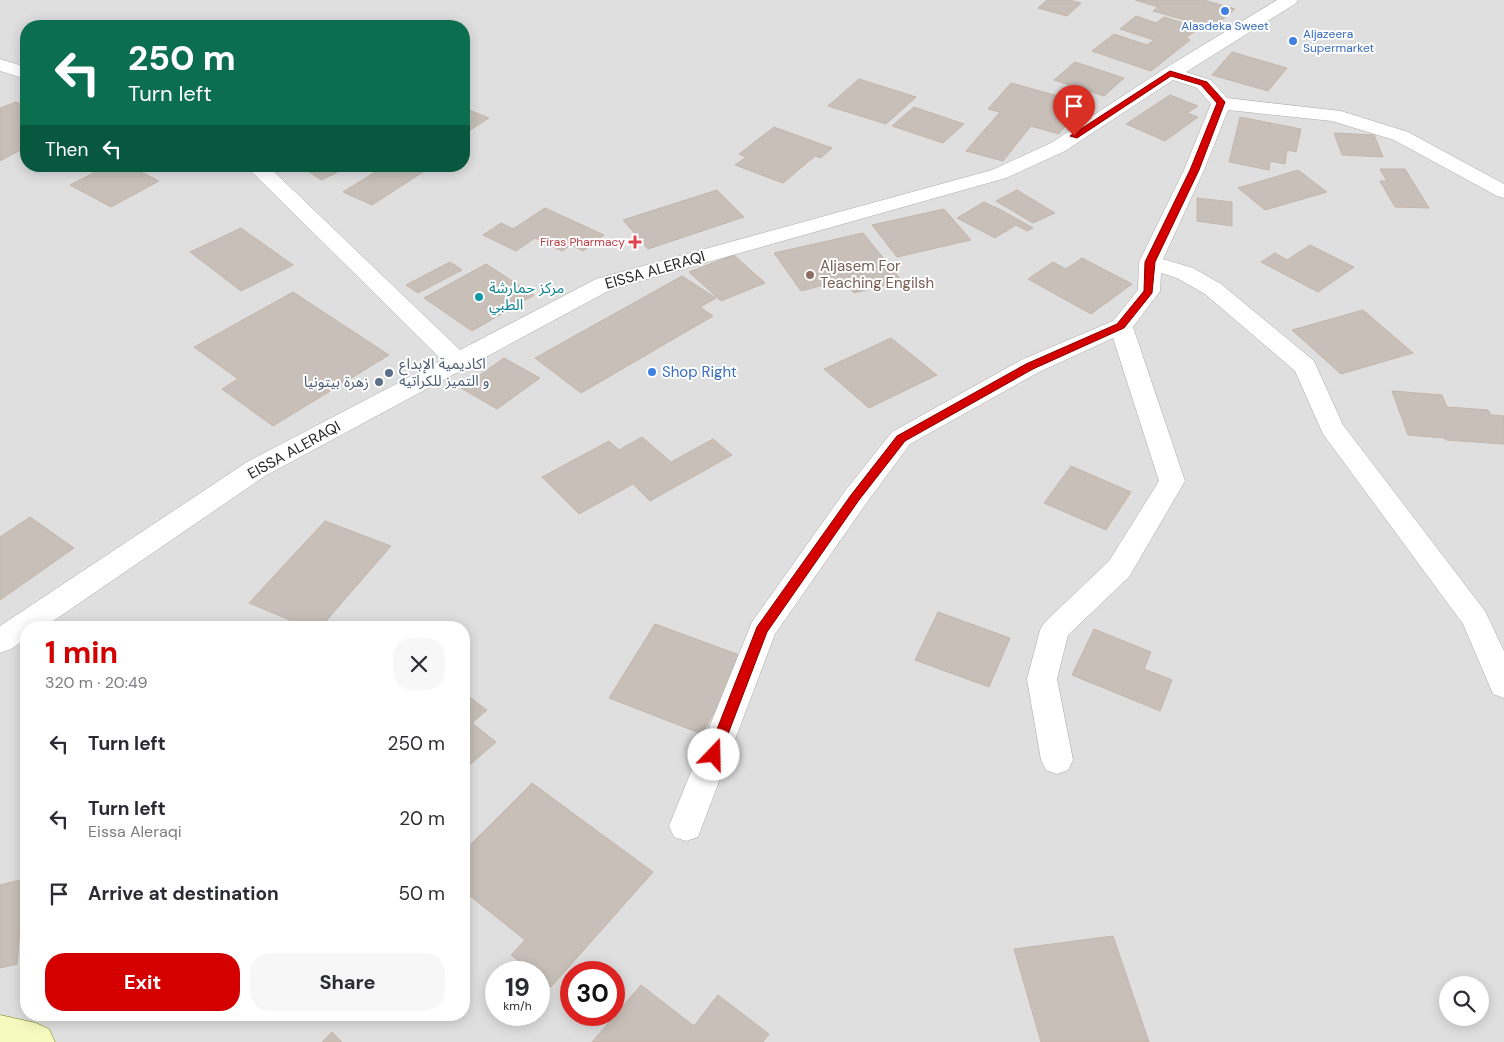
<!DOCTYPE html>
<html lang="en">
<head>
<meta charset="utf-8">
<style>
	body { margin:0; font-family:"DM Sans","Noto Sans Arabic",sans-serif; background:#f7f7f7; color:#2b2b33; height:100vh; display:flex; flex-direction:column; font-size:19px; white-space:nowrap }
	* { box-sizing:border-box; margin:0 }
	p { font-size:16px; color:#7c7c81 }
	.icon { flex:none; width:28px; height:28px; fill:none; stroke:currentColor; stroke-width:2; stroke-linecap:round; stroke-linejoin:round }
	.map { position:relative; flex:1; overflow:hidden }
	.drawer { position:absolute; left:20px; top:621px; width:450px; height:400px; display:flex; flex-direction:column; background:#fff; border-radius:20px; box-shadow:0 2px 12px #0003 }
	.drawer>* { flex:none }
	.guide { position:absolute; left:20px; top:20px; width:450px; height:152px; border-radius:20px; box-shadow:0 2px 12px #0003; background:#0b6e4f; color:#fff; overflow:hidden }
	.buttons { position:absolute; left:1439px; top:976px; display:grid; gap:10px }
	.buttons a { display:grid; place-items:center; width:50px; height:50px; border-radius:50%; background:#fff; box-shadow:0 2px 12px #0003; font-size:25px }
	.speed { position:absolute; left:485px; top:961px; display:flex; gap:10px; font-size:25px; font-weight:700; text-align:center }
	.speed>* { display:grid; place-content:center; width:65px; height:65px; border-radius:50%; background:#fff; box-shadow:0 2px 12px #0003; line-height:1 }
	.speed small { font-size:12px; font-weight:400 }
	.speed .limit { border:8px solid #d22; background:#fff; color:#111 }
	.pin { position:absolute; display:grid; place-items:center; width:42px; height:42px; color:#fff; margin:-51px -21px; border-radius:50% 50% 50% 0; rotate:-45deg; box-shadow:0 0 5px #0007 }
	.pin .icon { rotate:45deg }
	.me { position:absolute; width:55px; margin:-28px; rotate:21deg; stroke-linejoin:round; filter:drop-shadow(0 0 4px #0008) }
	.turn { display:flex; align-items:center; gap:18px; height:105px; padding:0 25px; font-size:22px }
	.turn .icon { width:65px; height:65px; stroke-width:2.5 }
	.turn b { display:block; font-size:35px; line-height:42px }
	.then { display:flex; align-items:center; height:48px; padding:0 25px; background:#0003; gap:10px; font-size:19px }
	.round { display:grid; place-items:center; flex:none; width:52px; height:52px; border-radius:20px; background:#f7f7f7 }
	.head { display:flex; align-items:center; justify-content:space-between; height:85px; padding:0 25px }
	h1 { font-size:30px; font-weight:700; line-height:38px; color:#d40000 }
	.primary-button { display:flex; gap:10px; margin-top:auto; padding:10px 25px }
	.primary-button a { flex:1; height:58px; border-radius:20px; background:#d40000; color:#fff; font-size:20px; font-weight:700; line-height:58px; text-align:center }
	.primary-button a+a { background:#f7f7f7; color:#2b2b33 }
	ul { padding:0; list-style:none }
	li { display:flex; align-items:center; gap:15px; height:75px; padding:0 25px }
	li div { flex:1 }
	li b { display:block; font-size:19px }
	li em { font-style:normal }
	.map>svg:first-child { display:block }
</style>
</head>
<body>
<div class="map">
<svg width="1504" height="1042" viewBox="0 0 1504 1042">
	<rect width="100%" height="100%" fill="#f2efe9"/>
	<!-- residential -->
	<path fill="#e0dfdf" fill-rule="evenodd" d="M0,0H1504V1042H0ZM26,26H464V166H26ZM26,628H464V1015H26ZM496,972H539V1015H496ZM571,972H614V1015H571ZM1448,985H1480V1018H1448Z"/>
	<!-- building -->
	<path fill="#c7bfb8" stroke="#c4b6ab" d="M1047,0H1068L1081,3L1067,16L1038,8Z
		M1135,0H1204L1235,9L1213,28L1153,11L1158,7Z
		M1136,16L1156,23L1164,17L1199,28L1186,38L1190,40L1151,71L1092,51L1114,34L1147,45L1154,40L1120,29Z
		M1232,52L1287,68L1268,91L1212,75Z
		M1075,62L1124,78L1104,96L1054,80Z
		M859,79L916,97L886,124L828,106Z
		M1011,83L1084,103L1059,134L1031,126L1003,161L966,151L1000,112L988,109Z
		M1170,95L1198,106L1187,113L1198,117L1165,141L1126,124Z
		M16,102L26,107V147L0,161V108Z
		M914,107L964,124L943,143L892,126Z
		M464,108L489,118L464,134Z
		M1240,117L1301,129L1296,152L1287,150L1285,164L1270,161L1269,170L1229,162Z
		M774,127L832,148L821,158L815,156L783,183L735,165L746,157L739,154Z
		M1334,133L1374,135L1383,157L1342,155Z
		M107,166H148L139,171L159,181L111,207L70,185Z
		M301,166H351L321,180Z
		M385,166H424L429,168L372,205L343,192Z
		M1380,169H1405L1429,208L1395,207L1380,181H1387Z
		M1298,170L1327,192L1265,210L1238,188Z
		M717,190L744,217L648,249L623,220Z
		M1017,190L1055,213L1033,223L996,201Z
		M1197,198L1232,202V226L1197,221Z
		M984,202L1003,211L1033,228L1027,231L1016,225L995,238L957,218Z
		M545,208L604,235L583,251L571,245L562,251L535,238L516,251L483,235L501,223L513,229Z
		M944,209L971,240L897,257L872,225Z
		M241,228L293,265L241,291L190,252Z
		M863,233L902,281L854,293L844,280L801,291L774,253Z
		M1310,245L1354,267L1318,292L1261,262L1275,253L1287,260Z
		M734,255L765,283L721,301L689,272Z
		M1082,258L1132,284L1091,314L1028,279L1053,262L1066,269Z
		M450,262L462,270L418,293L406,285Z
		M486,264L534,295L472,331L424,298Z
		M682,276L716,298L700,307L713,316L581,393L535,358Z
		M293,292L389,355L273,426L222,389L238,379L194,347Z
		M1363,310L1413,353L1341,374L1292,330Z
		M891,338L937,375L869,408L824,369Z
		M504,358L540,378L497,409L461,388Z
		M1392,391L1442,395L1447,407L1488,410L1491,415L1504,416V444L1446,440L1445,438L1408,435Z
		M642,437L671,462L713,439L732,455L650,501L633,484L579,514L542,477L609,441L619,450Z
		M1071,466L1131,492L1106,530L1044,503Z
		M30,517L74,548L0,600V537Z
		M325,521L391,546L320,628H309L249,603Z
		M938,612L1010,638L989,687L915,660Z
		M655,624L745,657L702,734L609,698Z
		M1094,629L1151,652L1144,669L1172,680L1160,711L1072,675Z
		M464,693L487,710L472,723L496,742L464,770Z
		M532,783L653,872L551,987L539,977V972H533L511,955L525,940L464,891V851Z
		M24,879L17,964L0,968V885Z
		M1113,936L1149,1042H1041L1014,949Z
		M641,985L694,1026L718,995L769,1034L763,1042H592Z
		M332,1032L342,1042H322Z"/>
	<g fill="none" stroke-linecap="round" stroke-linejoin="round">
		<defs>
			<path id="street" d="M1277,0H1298L1295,4L1186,72L1211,80L1227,98L1341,111L1408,132L1504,184V198L1497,196L1394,140L1332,121L1228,110L1204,170L1163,259L1193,268L1221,284L1314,361L1343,425L1485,611L1504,651V698L1493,694L1463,624L1323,434L1295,371L1205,294L1177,278L1161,273L1160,291L1133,327L1185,481L1129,577L1068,635L1057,679L1073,760L1068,770L1057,774L1046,770L1041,760L1027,679L1040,630L1045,622L1109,561L1159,481L1113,338L1039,372L910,444L865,505L775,634L698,837L686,841L674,837L669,826L752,622L845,491L892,432L1021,360L1113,321L1138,290L1139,262L1184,170L1211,104L1197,88L1173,80L1065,151L1006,178L612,289L265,476L43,628H26V639L11,649L0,653V626L247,462L442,360L246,166H268L460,350L596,279L992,170L1051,143L1164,69Z
				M0,59L26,67V79L0,71Z"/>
			<path id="secondary" d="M0,1015L36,1023L49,1029L55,1042H0Z"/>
		</defs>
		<!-- street casing -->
		<use href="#street" stroke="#a9a9a9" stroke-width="1"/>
		<!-- secondary casing -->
		<use href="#secondary" stroke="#707d05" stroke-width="1"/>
		<!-- street -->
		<use href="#street" fill="#fff" fill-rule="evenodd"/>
		<!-- secondary -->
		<use href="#secondary" fill="#f7fabf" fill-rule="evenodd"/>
	</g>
	<!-- route -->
	<path fill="#d40000" stroke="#8a0000" d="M1170,71L1207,82L1225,102L1199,170L1155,262L1152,293L1124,328L1033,369L905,441L859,500L767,632L720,755L718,759L714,760L709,759L707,755L757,627L851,495L897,436L1026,364L1117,324L1144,291L1145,262L1190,170L1217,103L1201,85L1171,76L1077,138L1070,136Z"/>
	<!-- markers -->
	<g fill="#3f7fe0" stroke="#fff" stroke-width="2">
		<circle cx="1225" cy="11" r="5"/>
		<circle cx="1293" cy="41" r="5"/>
		<circle cx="652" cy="372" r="5"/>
	</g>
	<path fill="#e0444e" stroke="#fff" stroke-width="2" d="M632.5 234.5h5v5h5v5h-5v5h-5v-5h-5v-5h5z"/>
	<circle fill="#8d6e63" stroke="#fff" stroke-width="2" cx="810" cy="275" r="5"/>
	<circle fill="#0f9aa8" stroke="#fff" stroke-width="2" cx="479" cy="297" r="5"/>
	<g fill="#5c6f8a" stroke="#fff" stroke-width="2">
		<circle cx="389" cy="373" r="5"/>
		<circle cx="379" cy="382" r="5"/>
	</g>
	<g text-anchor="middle" stroke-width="4" stroke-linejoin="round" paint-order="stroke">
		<!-- far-shop labels -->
		<g font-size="12" fill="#366cbe" stroke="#fff">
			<text x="1225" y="30">Alasdeka Sweet</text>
			<text x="1303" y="38" text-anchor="start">Aljazeera<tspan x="1303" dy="14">Supermarket</tspan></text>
		</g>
		<!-- far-health labels -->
		<g font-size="12" fill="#be3a42" stroke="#fff" text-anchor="end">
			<text x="625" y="246">Firas Pharmacy</text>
		</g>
		<!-- education labels -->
		<g font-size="15" fill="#785e54" stroke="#fff" text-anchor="start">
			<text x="820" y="271">Aljasem For<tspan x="820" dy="17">Teaching Engilsh</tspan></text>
		</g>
		<!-- street labels -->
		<g font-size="15" fill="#222" stroke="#fff">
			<text transform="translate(655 270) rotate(-16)" y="5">EISSA ALERAQI</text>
			<text transform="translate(294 450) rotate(-29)" y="5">EISSA ALERAQI</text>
		</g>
		<!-- culture labels -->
		<g font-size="15" fill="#0d838f" stroke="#fff" text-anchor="start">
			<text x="489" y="293">مركز حمارشة<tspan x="489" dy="17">الطبي</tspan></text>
		</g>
		<!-- service labels -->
		<g font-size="15" fill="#4e5e75" stroke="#fff" text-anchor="start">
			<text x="399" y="369">اكاديمية الإبداع<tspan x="399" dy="17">و التميز للكراتيه</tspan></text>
			<text x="369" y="387" text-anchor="end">زهرة بيتونيا</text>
		</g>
		<!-- shop labels -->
		<g font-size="15" fill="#366cbe" stroke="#fff" text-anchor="start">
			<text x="662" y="377">Shop Right</text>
		</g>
	</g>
</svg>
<div class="buttons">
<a><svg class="icon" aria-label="search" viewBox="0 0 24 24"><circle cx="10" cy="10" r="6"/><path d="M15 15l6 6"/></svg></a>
</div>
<div class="speed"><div>19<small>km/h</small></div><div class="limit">30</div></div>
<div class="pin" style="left:1074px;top:136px;background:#d93025"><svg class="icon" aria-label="arrive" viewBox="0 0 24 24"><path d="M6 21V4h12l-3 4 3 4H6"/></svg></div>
<svg class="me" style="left:714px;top:755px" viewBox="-20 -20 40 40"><circle r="19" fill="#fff"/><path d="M0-13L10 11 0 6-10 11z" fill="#d40000"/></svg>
<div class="guide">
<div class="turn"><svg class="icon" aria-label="left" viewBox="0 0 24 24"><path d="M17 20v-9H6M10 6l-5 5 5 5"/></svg><div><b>250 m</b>Turn left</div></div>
<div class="then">Then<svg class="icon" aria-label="left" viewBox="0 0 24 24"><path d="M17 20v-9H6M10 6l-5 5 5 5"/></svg></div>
</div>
<section class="drawer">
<div class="head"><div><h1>1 min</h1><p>320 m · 20:49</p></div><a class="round"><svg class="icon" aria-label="close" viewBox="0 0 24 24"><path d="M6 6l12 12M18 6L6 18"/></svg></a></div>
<ul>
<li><svg class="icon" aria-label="left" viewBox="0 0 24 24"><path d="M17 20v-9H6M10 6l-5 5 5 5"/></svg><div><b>Turn left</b></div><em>250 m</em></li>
<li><svg class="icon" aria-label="left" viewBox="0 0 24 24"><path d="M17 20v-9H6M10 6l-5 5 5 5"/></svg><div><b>Turn left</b><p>Eissa Aleraqi</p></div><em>20 m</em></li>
<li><svg class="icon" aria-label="arrive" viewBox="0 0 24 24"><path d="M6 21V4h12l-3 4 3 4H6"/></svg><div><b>Arrive at destination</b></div><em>50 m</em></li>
</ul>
<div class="primary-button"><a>Exit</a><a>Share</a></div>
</section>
</div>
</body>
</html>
